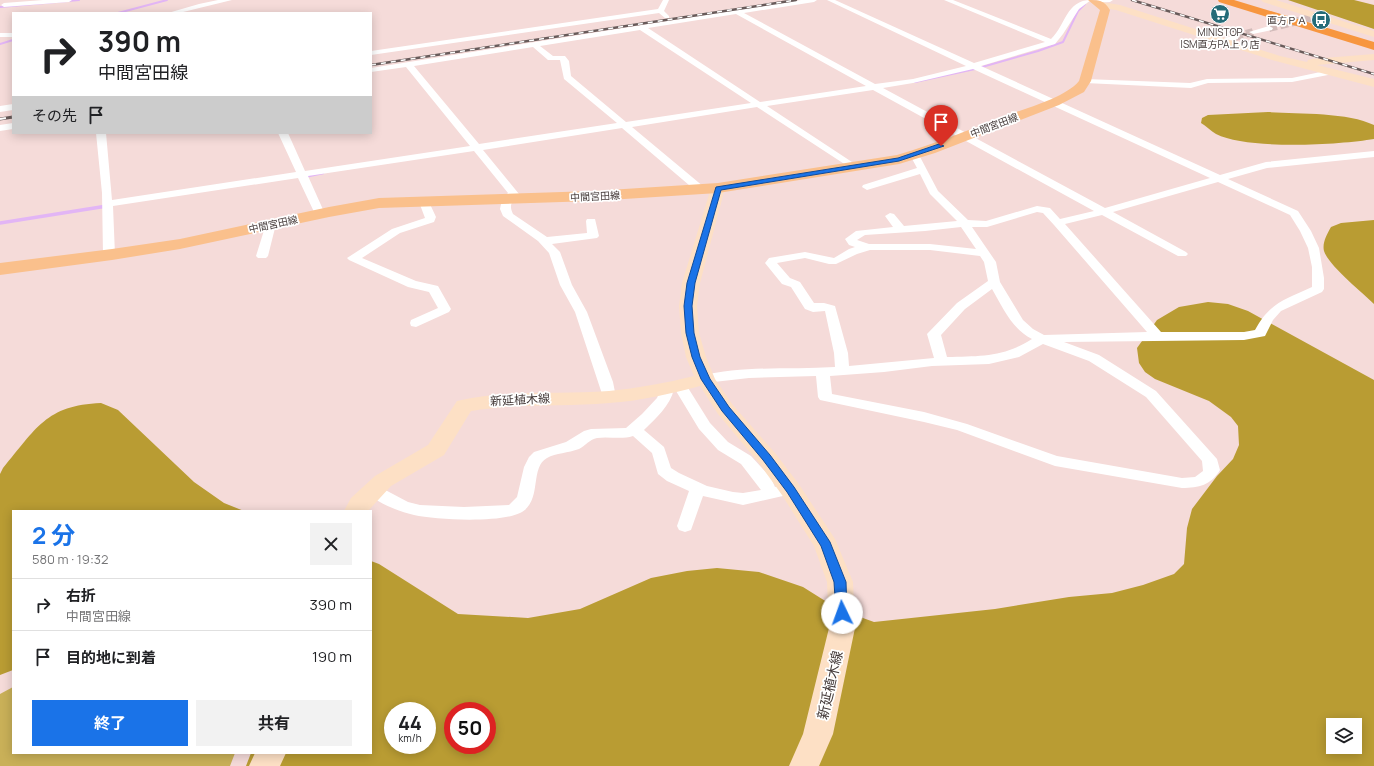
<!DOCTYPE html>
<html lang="ja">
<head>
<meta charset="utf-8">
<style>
	body { margin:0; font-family:Manrope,"Noto Sans JP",sans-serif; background:#f2f2f2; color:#202124; height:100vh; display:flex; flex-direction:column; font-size:15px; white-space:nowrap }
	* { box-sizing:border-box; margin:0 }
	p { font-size:13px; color:#757577 }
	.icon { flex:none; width:22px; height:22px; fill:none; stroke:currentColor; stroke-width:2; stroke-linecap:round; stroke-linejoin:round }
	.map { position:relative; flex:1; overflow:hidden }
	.side { position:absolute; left:12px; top:510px; width:360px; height:244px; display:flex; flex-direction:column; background:#fff; border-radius:0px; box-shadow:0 2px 10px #0003 }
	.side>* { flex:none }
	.top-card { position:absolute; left:12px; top:12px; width:360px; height:122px; border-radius:0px; box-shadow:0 2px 10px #0003; background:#fff; color:#202124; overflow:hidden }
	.buttons { position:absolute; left:1326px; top:718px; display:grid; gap:8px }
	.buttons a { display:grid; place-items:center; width:36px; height:36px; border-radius:0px; background:#fff; box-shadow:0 2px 10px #0003; font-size:20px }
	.speed { position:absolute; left:384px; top:702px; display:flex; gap:8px; font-size:20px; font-weight:700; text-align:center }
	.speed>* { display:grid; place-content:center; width:52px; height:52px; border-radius:50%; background:#fff; box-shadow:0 2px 10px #0003; line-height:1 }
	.speed small { font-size:10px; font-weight:400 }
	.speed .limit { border:6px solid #d22; background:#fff; color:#111 }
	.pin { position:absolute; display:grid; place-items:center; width:34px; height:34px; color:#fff; margin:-41px -17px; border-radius:50% 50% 50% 0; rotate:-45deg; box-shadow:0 0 4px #0007 }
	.pin .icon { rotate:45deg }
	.me { position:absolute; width:44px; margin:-22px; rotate:357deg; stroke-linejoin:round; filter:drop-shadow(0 0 3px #0008) }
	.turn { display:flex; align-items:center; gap:14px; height:84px; padding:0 20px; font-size:18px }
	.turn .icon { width:52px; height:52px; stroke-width:2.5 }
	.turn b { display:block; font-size:28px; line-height:34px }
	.then { display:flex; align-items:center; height:38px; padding:0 20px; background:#0003; gap:8px; font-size:15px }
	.round { display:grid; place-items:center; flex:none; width:42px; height:42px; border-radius:0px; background:#f2f2f2 }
	.headline { display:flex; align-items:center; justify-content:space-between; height:68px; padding:0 20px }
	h1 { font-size:24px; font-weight:700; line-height:30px; color:#1a73e8 }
	.primary-button { display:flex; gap:8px; margin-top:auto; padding:8px 20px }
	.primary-button a { flex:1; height:46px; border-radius:0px; background:#1a73e8; color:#fff; font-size:16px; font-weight:700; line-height:46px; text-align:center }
	.primary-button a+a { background:#f2f2f2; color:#202124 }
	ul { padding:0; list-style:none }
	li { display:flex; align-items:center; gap:12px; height:52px; padding:0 20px; border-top:1px solid #e0e0e0 }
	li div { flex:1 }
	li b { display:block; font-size:15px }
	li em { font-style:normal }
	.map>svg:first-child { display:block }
</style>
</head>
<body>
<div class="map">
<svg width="1374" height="766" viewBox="0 0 1374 766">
	<rect width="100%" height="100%" fill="#f5dbd9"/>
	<!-- green -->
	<path fill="#c9b058" d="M13,687V753H235L230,766H0V694Z"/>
	<!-- forest -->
	<path fill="#b99c33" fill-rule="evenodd" d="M1288,0H1354L1374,5V29Z
		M1268,112C1298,114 1348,112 1374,125V139C1338,145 1248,150 1216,134C1211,131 1206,126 1201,123L1202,118L1208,115Z
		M1374,220V304C1362,292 1329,266 1324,251C1322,243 1327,234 1331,227L1341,223Z
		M1208,302L1228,304L1248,311L1374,380V766H246L251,753H371V561L379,564L458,614L528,618L580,609L651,578L687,571L717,568L759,572L803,587L838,609L874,622L995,609L1069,597L1112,593L1143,585L1174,574L1184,564L1187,528L1192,509L1217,476L1233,459L1239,445L1238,426L1231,417L1209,401L1155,379L1145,372L1139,363L1137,348L1157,320L1179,307ZM393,711H427V745H393ZM453,711H487V745H453ZM1333,725H1355V747H1333Z
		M101,403L118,410L194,482L224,503L244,511H13V670L0,675V474L3,468C36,429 46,405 101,403Z"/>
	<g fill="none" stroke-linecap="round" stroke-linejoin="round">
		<!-- stream-far2 -->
		<path stroke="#e2b5f5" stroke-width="2" d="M0,7L79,0
			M118,13L167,0
			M0,44L13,40
			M915,82L975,69L1038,51L1063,42L1078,11L1085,4"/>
		<!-- stream-far1 -->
		<path stroke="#e2b5f5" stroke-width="2.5" d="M304,177L323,173
			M102,207L107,206"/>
		<!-- stream -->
		<path stroke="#e2b5f5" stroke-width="3.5" d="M0,223L107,206"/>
		<!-- street-tunnel -->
		<path stroke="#d2bbb9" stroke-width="8" stroke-dasharray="8 3.5" stroke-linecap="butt" d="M1269,28L1314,17
			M1235,37L1253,32"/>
		<!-- street -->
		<path fill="#fff" fill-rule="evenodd" d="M43,0H72L69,2L4,7L1,5L4,3Z
			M218,0H232L179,13H168L199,4Z
			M663,0H669L664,11L669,16V18H665L659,13L371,55V51L658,9Z
			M801,0H817L814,2L744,13L875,84L913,79L966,66L827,0H835L974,63L1045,42L944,0H953L1051,39C1066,25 1066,0 1091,0L1079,9L1063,34L1055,44L981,66L1220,175L1266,162L1374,151V157L1267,168L1228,179L1298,211L1311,231L1319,248L1324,278V289L1322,292L1281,311L1273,320L1265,336L1244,340L1064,342L1099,355L1156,391L1217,459L1220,470C1211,485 1199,488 1182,488L1055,466L957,430L924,422L820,400L818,397L816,376L749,378L705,383L700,382L698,379L700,376C744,365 790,370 835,367L834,353L825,311L813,312L805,309L791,287L782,284L765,263L769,258L805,252L834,258L849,249L855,247L849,245L845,239L856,231L893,227L885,216L890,213L894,214L904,226L957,221L930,194L920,174L867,190L862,187L863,185L917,168L910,155L912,153H918L938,191L968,220L986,221L1037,206L1050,208L1060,219L1094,211L873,90L767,106L855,164L857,166L852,169L757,107L632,127L704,187L705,189L700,192L696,191L622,128L483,150L519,194C513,201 508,204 513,214L547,237L587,233L586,221L587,219H595L599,236L597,238L552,244L560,252L572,285L587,312L613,382L616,397L614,400L609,401L604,400L575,312L560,285L549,253L538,241L503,216L500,209L502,199L508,193L474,151L308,176L325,214L320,217L315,214L298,178L113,206L115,255L113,257H105L103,255L102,193L96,133H106L112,200L296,172L278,133H288L305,171L470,146L406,67L371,72V68ZM736,14L866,86L760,102L648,28ZM640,30L751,103L626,122L571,76L569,61L565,56H553L540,46ZM533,47L548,60H560L564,79L617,123L479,144L414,66ZM973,69L1210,178L1105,208L883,88L913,83ZM1218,182L1290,215L1300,231L1308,248L1312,267V287C1285,300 1270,302 1255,330L1244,332H1161L1065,224L1102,215L1178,256H1186L1188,254L1186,252L1113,212ZM1037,212L1043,213L1054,225L1147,332L1044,335L1033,329L1023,320L1000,282L996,262L972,227H987ZM961,227L976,249L930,244H869L857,240L865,235L925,231ZM870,250H930L980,256L984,262L988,281L957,303L927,334L934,358L849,366L848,353L835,306L824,303H814L800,282L790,278L777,263L805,258L829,264H836L857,254ZM992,289C1003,308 1012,329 1032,339C1004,357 980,356 947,357L941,335L965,309ZM1043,344L1089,361L1146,397L1202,461L1203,471L1195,477L1182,478L1057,456L967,424L924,412L832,394L830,376L884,372L932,366L989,364L1019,357Z
			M1098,0H1113L1110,2L1096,3L1095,2Z
			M1269,26L1273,28L1272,30L1253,34L1249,32Z
			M0,33H13V37H0Z
			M1235,35H1238V39L1220,43L1216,41Z
			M1330,70L1334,72L1333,74L1292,82L1208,83L1191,88L1085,83L1081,81L1085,79L1190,83L1207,79L1292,78Z
			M13,104V110L0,112V106Z
			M13,123V129L0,131V125Z
			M424,199L429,202L436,217L434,222L400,233L362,258L416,281L438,286L451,309L449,312L416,327L411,326L410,323L411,320L438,308L429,292L408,287L349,260L347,258L392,229L425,218L419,202Z
			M271,221L276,224L268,256L266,258H258L256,256L266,224Z
			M680,382L685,383L710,423L728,442L751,456L771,478L775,487L790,483L796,485L798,489L796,493L743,505L703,496L691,530L685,532L679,530L677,526L689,491L667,481L658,474L652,453L633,436C621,440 609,436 597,438C590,439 585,446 579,449C568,453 556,453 547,458C529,468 543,502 520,513C499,523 436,520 414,515C400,512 373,502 366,490L368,486L374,484L408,502L420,505L464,507L509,505L517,497L524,467L529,457L534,452L566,442L584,431L591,429L626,428L642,414L657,398L662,386L667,385L672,386L674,389C670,406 656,418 644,430L664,447L671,468L679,473L707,486L733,492L743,493L761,490L741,464L718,450L699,429L673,386L675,383Z"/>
		<!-- secondary -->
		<path fill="#fde0c5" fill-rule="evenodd" d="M1261,0H1276L1374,31V37L1263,2Z
			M1102,2L1120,5L1280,56L1307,62L1308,60L1312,59L1374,54V60L1317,65L1374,79V87L1272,60L1116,10L1099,7L1097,5L1099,3Z
			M718,184L723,185L725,188L700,283L697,306L699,333L706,357L715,379L732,404L775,453L798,483L835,539L853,582L855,628L833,734L819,766H789L803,734L829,628L827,582L814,546L782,495L759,463L718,414L700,386C670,394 640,401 609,403C563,407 517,403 471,411L444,455L391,486L368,511H344L351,498L375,476L428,445L457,401C507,389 558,395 609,391C638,388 666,383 694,376L686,357L681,333L679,306L682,283L711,188L713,185Z
			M255,753H286L280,766H249Z"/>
		<!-- primary -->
		<path fill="#fac08c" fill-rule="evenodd" d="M1088,0C1099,0 1104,0 1110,10L1091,81L1084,92L1059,105L935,153L899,164L718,193L593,201L379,208L329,217L180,249L112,260L0,275V263L112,249L180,239L329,207L379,198L593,191L718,183L897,155C934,144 969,130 1005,116C1026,108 1065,98 1079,81L1100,10Z"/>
		<!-- highway -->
		<path fill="#f7963f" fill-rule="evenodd" d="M1218,0H1234L1374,42V50L1219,2Z"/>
		<defs>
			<path id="rail-far1" d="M1132,0L1374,74
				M371,65L796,0"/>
			<path id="rail" d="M0,119L13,117"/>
		</defs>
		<!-- rail-far1 casing -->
		<use href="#rail-far1" stroke="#685b5a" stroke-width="2.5"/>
		<!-- rail casing -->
		<use href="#rail" stroke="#685b5a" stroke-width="3"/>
		<!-- rail-far1 -->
		<use href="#rail-far1" stroke="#fff" stroke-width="1.5" stroke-dasharray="5" stroke-linecap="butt"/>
		<!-- rail -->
		<use href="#rail" stroke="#fff" stroke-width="2" stroke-dasharray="6" stroke-linecap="butt"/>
	</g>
	<!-- route -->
	<path fill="#1a73e8" stroke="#114b97" d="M939,144L944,146L899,161L721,190L695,283L692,306L694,333L700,357L710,379L729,407L770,455L794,487L830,542L846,582L847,613L846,616L842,617L837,616L836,613L834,582L821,546L787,492L763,460L722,411L701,379L692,357L686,333L684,306L687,283L716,187L898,158Z"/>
	<!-- icons -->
	<defs>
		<symbol id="supermarket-disc" viewBox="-11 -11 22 22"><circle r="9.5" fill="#246b78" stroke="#fff"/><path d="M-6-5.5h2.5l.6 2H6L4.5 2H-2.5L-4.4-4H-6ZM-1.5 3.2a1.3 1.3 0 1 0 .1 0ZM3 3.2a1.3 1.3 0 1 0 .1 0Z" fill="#fff"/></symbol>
		<symbol id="bus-disc" viewBox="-11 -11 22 22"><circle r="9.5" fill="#246b78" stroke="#fff"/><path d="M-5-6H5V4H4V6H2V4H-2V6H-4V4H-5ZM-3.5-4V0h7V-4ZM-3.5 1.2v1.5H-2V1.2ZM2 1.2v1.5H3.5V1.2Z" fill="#fff"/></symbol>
	</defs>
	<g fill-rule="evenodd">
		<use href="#supermarket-disc" x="1209" y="3" width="22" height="22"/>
		<use href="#bus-disc" x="1310" y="9" width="22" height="22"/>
	</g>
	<g text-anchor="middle" stroke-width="3.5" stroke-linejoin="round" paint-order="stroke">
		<!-- far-poi labels -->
		<g font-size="10" fill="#443a39" stroke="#fff" text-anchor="end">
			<text x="1307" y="24">直方ＰＡ</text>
			<text x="1220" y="36" text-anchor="middle">MINISTOP<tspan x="1220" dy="12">ISM直方PA上り店</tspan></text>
		</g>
		<!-- far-street labels -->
		<g font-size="10" fill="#443a39" stroke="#fff">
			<text transform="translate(994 125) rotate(-21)" y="4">中間宮田線</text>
			<text transform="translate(595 196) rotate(-3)" y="4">中間宮田線</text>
			<text transform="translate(273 224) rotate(-12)" y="4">中間宮田線</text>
		</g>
		<!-- street labels -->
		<g font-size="12" fill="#443a39" stroke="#fff">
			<text transform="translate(520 400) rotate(-3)" y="4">新延植木線</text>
		</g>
		<!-- near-street labels -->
		<g font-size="14" fill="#443a39" stroke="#fff">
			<text transform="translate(830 685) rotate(-77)" y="5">新延植木線</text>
		</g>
	</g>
</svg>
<div class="buttons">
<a><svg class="icon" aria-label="layers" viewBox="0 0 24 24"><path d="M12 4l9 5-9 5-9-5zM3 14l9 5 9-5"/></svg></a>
</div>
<div class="speed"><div>44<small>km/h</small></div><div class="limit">50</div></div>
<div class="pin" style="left:941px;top:146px;background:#d93025"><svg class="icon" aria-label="arrive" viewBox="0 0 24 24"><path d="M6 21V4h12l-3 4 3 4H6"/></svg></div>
<svg class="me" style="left:842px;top:613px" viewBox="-20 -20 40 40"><circle r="19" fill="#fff"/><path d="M0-13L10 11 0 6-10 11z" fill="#1a73e8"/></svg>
<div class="top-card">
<div class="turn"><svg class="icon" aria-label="right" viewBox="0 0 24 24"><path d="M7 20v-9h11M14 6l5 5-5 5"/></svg><div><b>390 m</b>中間宮田線</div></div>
<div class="then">その先<svg class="icon" aria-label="arrive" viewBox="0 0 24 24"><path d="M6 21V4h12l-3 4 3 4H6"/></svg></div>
</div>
<section class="side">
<div class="headline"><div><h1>2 分</h1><p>580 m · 19:32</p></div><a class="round"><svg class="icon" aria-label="close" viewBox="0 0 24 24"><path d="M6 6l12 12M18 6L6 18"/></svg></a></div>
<ul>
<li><svg class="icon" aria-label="right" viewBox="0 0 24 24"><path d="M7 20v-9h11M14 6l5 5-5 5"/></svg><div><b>右折</b><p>中間宮田線</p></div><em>390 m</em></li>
<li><svg class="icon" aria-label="arrive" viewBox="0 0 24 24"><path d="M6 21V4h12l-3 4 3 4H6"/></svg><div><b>目的地に到着</b></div><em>190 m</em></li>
</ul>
<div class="primary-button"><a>終了</a><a>共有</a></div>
</section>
</div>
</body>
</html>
